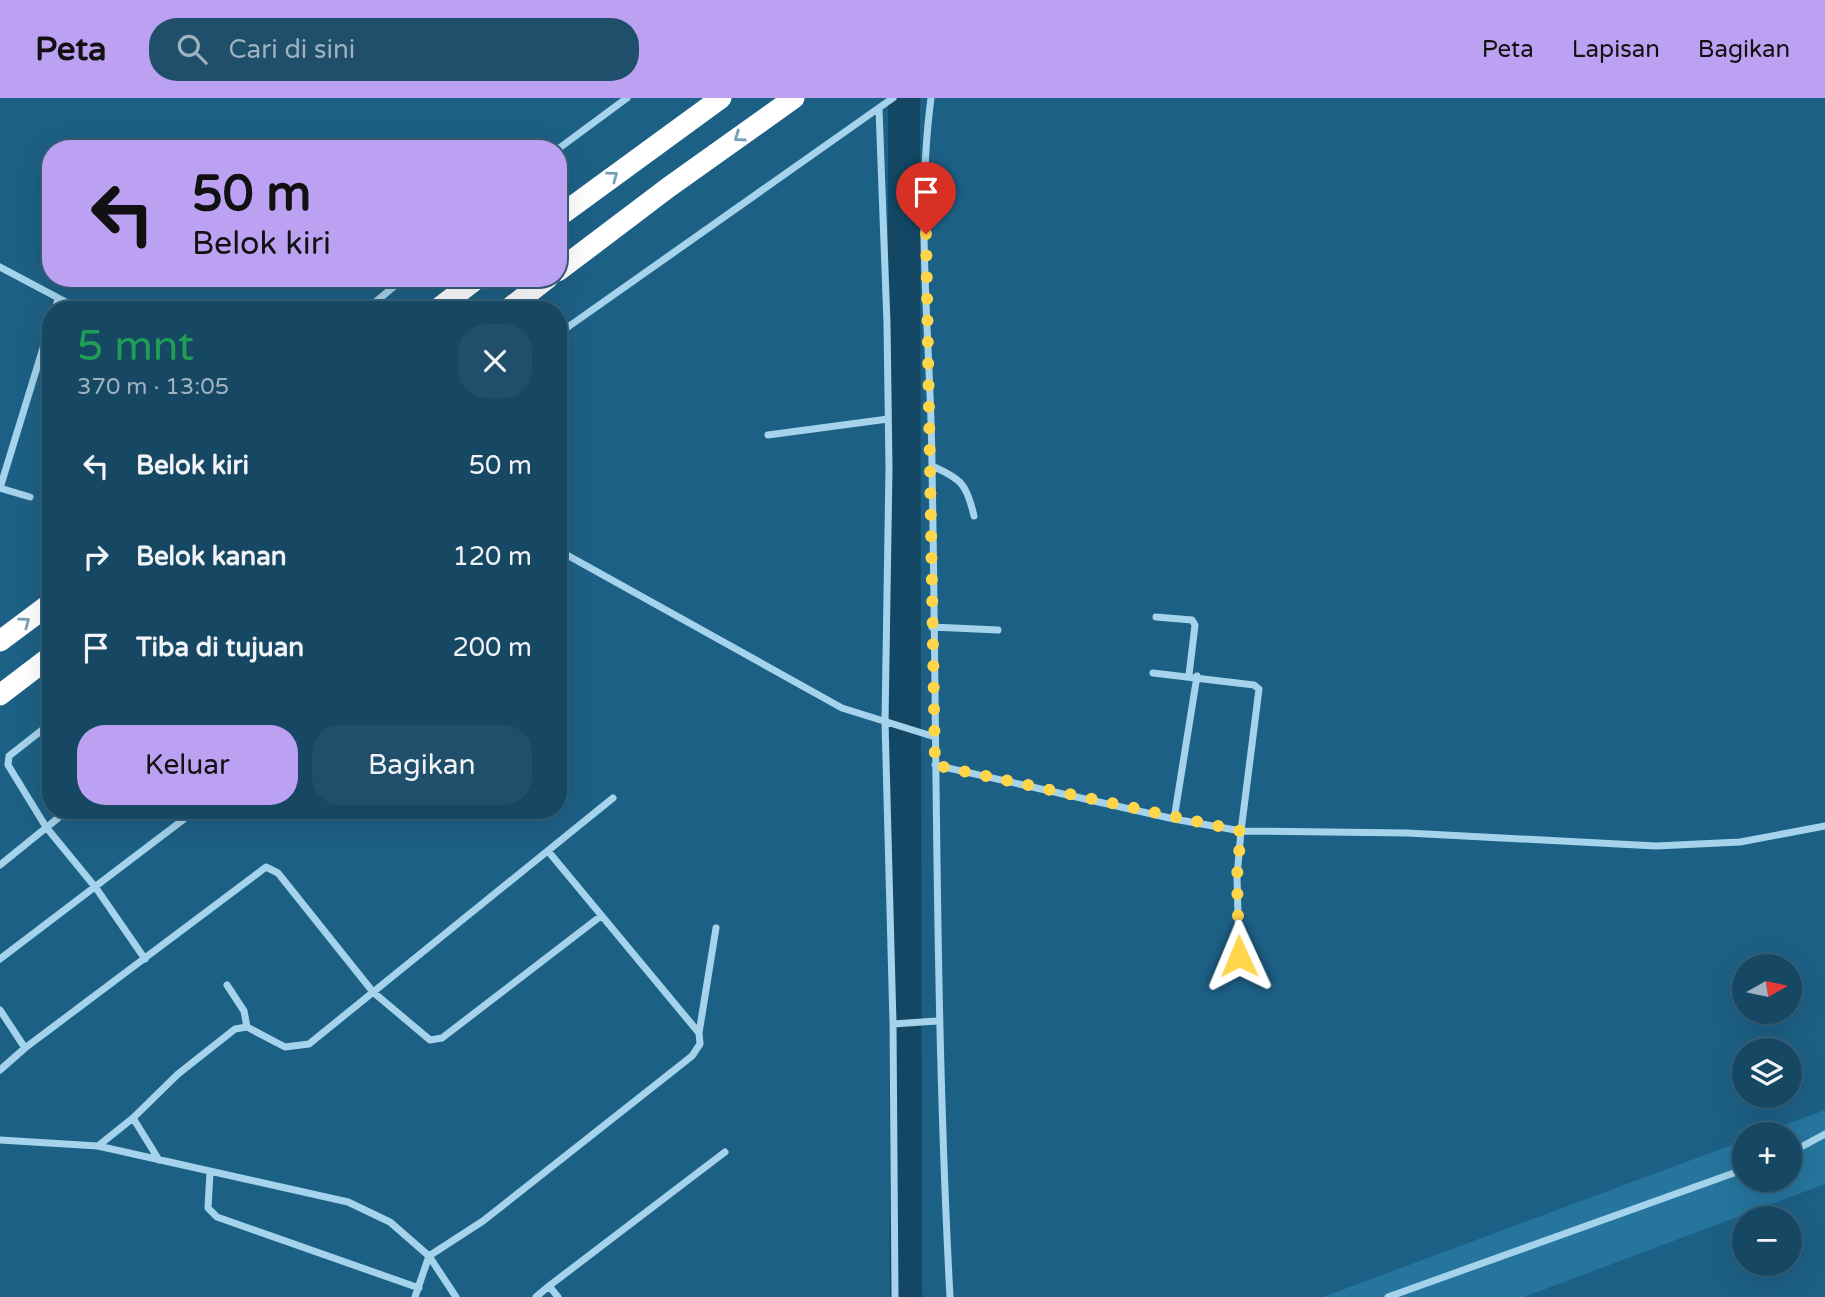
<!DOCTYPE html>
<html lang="id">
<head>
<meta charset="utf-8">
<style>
	body { margin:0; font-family:"Varela Round",sans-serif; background:#1f4f6a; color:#f1f3f6; height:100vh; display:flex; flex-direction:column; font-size:26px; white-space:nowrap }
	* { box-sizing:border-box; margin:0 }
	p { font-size:23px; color:#9eb2bf }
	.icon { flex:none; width:38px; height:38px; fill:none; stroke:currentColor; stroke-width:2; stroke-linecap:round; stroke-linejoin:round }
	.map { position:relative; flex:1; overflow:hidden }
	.sheet { position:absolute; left:42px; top:203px; width:525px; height:518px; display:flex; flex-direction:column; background:#164864; border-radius:28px; box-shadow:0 7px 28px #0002,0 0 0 2px #356078 }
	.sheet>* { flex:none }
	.top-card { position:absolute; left:42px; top:42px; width:525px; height:147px; border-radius:28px; box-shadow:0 7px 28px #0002,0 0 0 2px #356078; background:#bca0f2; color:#111; overflow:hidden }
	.needle { width:46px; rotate:81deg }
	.fabs { position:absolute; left:1732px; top:856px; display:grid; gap:14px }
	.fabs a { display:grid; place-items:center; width:70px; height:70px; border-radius:50%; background:#164864; box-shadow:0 7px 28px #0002,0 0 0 2px #356078; font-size:35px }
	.pin { position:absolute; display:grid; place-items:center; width:60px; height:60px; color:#fff; margin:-72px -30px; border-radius:50% 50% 50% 0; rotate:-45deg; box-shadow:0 0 7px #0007 }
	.pin .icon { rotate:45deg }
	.me { position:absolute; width:77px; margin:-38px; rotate:359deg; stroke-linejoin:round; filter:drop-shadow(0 0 5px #0008) }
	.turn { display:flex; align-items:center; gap:24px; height:147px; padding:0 35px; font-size:32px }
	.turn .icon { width:91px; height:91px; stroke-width:2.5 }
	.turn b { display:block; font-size:49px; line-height:60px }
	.round { display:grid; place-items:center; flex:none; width:74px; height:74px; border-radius:28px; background:#1f4f6a }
	.overview { display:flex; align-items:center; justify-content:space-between; height:119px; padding:0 35px }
	h1 { font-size:42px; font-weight:600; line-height:52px; color:#1e9e55 }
	.primary-button { display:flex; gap:14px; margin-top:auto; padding:14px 35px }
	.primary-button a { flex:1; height:80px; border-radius:28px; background:#bca0f2; color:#111; font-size:28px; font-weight:600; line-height:80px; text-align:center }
	.primary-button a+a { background:#1f4f6a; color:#f1f3f6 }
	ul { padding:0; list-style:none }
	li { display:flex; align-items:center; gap:21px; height:91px; padding:0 35px }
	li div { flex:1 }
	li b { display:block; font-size:26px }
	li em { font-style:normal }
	header { display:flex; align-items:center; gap:42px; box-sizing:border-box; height:98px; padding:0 35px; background:#bca0f2; color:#111 }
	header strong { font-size:33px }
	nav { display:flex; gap:38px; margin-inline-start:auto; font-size:24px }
	.search { width:490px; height:63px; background:#1f4f6a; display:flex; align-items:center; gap:18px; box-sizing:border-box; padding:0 24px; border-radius:28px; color:#9eb2bf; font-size:26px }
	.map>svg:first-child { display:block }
</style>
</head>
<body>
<header>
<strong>Peta</strong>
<div class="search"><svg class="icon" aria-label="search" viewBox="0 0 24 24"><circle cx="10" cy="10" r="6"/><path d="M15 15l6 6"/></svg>Cari di sini</div>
<nav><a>Peta</a><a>Lapisan</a><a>Bagikan</a></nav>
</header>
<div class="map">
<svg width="1825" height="1199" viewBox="0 0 1825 1199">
	<rect width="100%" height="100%" fill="#1d6085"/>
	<!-- green -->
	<path fill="#26759e" d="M1825,1012V1086L1524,1199H1323L1745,1042V1082H1790V1036H1760Z"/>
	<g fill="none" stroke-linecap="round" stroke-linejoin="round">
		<!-- river -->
		<path stroke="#134764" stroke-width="32" d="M904,0L906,1199"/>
		<!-- minor -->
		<path stroke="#a4d3eb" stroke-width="7" d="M931,0C915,121 931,246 932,367C937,645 935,922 950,1199
			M879,11L887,225L889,370L885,624L893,926L895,1199
			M558,51L627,0
			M0,169L81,212
			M55,212L58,201
			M366,212L404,180
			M558,236L893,0
			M768,337L888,321
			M932,368C962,381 967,387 974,418
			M0,390L51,224
			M0,390L30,399
			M558,452L842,610L935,639
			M1156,519L1192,522L1195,527L1189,577
			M932,529L998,532
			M1153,575L1254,587L1259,591L1241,733L1237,778L1239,858
			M51,625L9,658L8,667L46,729L96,790L145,861
			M935,667L1174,721L1241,733L1407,735L1656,748L1740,744L1825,728
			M1174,721L1197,578
			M548,753L699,935
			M0,767L68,712
			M0,861L196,712
			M227,887L244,913L247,929
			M0,912L25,950
			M893,926L937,923
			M0,972L25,950L266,769L278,775L373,894L430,942L442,940L601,818
			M133,1020L159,1062
			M0,1042L98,1048L348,1104L390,1124L429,1158L483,1123L692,958L700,946L699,935L716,830
			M98,1048L133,1020L178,976L235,931L247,929L285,949L309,946L613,700
			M1790,1055L1825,1036
			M210,1074L208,1110L217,1119L419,1190
			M429,1158L456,1199
			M549,1188L725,1054
			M415,1199L429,1158
			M536,1199L549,1188L558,1199
			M1388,1199L1745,1071"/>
		<!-- motorway -->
		<path stroke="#fff" stroke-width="21" d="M558,119L721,0
			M558,173L669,89L794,0
			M436,212L478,180
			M507,212L548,180
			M0,543L51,505
			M0,597L51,558"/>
	</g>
	<!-- one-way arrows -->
	<defs><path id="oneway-chevron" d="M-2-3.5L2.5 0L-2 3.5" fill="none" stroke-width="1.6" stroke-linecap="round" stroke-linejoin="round" transform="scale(1.75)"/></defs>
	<g stroke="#77a0b6">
		<use href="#oneway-chevron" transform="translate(739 39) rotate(145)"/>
		<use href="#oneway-chevron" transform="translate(613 78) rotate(-37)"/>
		<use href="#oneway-chevron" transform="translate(25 524) rotate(-37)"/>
	</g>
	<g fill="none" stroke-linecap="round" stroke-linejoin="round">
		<!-- route -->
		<path stroke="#ffd54a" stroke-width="12" stroke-dasharray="0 21.6" d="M926,136L935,667L1241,733L1237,778L1239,858"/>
	</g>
</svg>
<div class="fabs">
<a><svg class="needle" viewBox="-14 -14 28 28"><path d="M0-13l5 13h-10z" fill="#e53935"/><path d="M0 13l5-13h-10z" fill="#9eb2bf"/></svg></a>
<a><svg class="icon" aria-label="layers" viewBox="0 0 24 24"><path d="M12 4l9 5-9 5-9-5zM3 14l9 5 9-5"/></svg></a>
<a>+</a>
<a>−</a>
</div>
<div class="pin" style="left:926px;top:136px;background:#d93025"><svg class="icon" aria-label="arrive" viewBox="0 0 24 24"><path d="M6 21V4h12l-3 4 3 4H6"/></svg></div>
<svg class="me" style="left:1239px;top:858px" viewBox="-20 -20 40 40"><path d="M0-17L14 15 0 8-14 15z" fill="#ffd54a" stroke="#fff" stroke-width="4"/></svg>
<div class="top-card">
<div class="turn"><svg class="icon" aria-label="left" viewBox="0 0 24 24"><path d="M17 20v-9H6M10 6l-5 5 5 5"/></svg><div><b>50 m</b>Belok kiri</div></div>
</div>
<section class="sheet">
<div class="overview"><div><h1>5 mnt</h1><p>370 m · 13:05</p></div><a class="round"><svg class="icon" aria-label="close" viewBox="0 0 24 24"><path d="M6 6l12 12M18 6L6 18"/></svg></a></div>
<ul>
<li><svg class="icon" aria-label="left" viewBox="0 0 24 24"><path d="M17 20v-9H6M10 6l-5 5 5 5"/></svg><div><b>Belok kiri</b></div><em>50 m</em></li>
<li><svg class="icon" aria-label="right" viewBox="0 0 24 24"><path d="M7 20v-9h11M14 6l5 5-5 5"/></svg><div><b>Belok kanan</b></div><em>120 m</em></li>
<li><svg class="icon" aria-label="arrive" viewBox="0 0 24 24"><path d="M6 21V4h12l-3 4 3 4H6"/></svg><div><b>Tiba di tujuan</b></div><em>200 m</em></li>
</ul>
<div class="primary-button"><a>Keluar</a><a>Bagikan</a></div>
</section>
</div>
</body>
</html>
